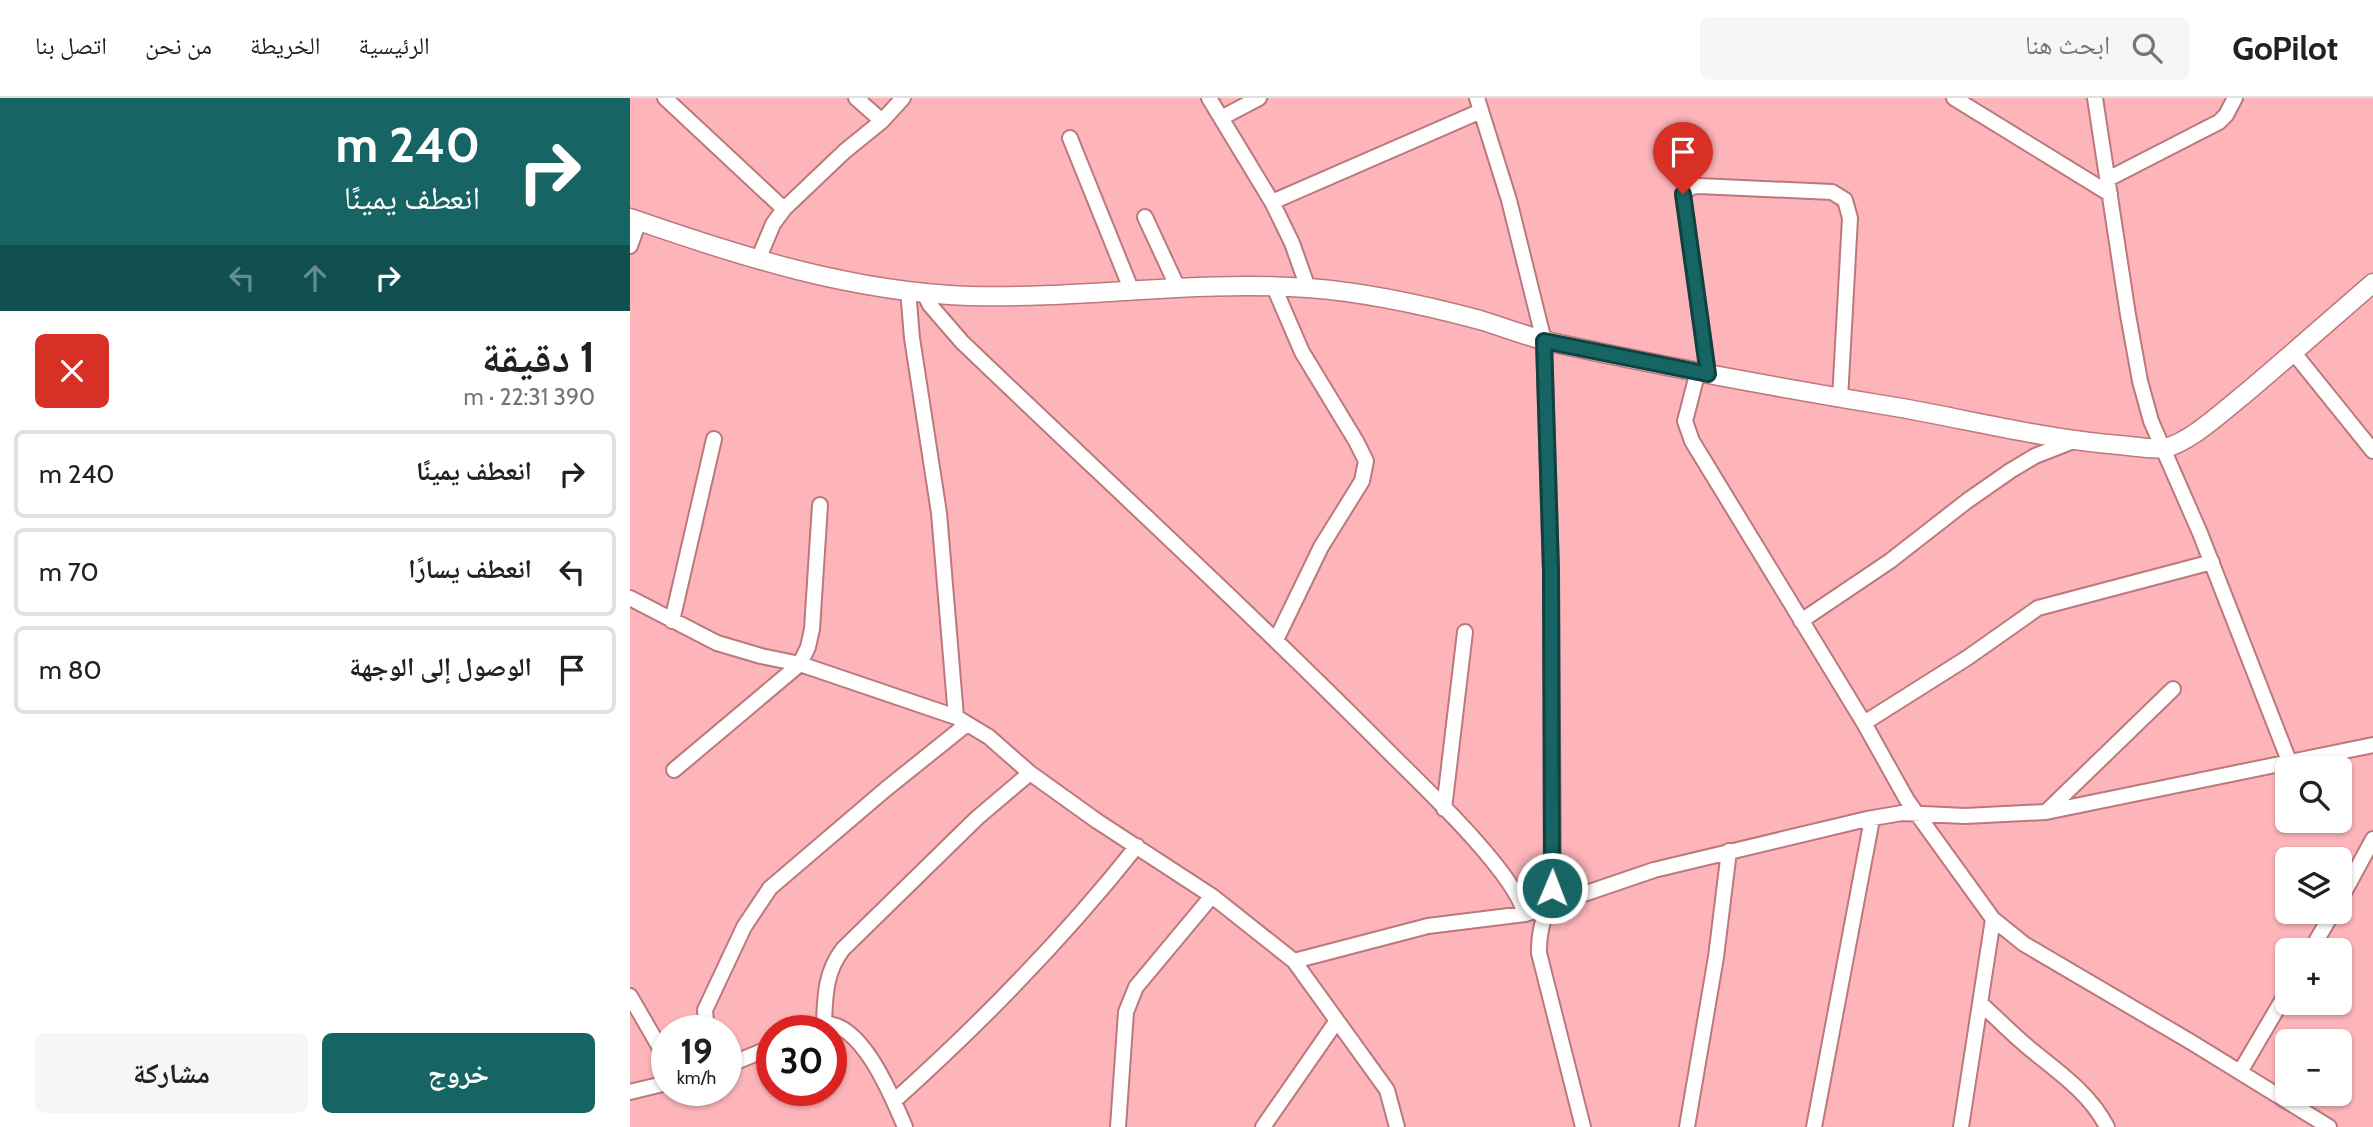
<!DOCTYPE html>
<html lang="ar">
<head>
<meta charset="utf-8">
<style>
	body { margin:0; font-family:Cabin,"Noto Naskh Arabic",sans-serif; background:#f6f6f6; color:#202124; direction:rtl; height:100vh; display:flex; flex-direction:column; font-size:26px; white-space:nowrap }
	* { box-sizing:border-box; margin:0 }
	p { font-size:23px; color:#757577 }
	.icon { flex:none; width:38px; height:38px; fill:none; stroke:currentColor; stroke-width:2; stroke-linecap:round; stroke-linejoin:round }
	.map { position:relative; flex:1; overflow:hidden; direction:ltr }
	.details { display:flex; flex-direction:column; background:#fff; width:630px }
	.details>* { flex:none }
	.hud { background:#166564; color:#fff; overflow:hidden }
	.buttons { position:absolute; left:1645px; top:658px; display:grid; gap:14px }
	.buttons a { display:grid; place-items:center; width:77px; height:77px; border-radius:10px; background:#fff; box-shadow:0 2px 5px #0004; font-size:35px }
	.speed { position:absolute; left:21px; top:917px; display:flex; gap:14px; font-size:35px; font-weight:700; text-align:center }
	.speed>* { display:grid; place-content:center; width:91px; height:91px; border-radius:50%; background:#fff; box-shadow:0 2px 5px #0004; line-height:1 }
	.speed small { font-size:18px; font-weight:400 }
	.speed .limit { border:10px solid #d22; background:#fff; color:#111 }
	.pin { position:absolute; display:grid; place-items:center; width:60px; height:60px; color:#fff; margin:-72px -30px; border-radius:50% 50% 50% 0; rotate:-45deg; box-shadow:0 0 7px #0007 }
	.pin .icon { rotate:45deg }
	.me { position:absolute; width:77px; margin:-38px; rotate:1deg; stroke-linejoin:round; filter:drop-shadow(0 0 5px #0008) }
	.turn { display:flex; align-items:center; gap:24px; height:147px; padding:0 35px; font-size:32px }
	.turn .icon { width:91px; height:91px; stroke-width:2.5 }
	.turn b { display:block; font-size:49px; line-height:60px }
	.lanes { display:flex; align-items:center; height:66px; padding:0 35px; background:#0003; justify-content:center; gap:35px; direction:ltr }
	.lanes .off { opacity:.35 }
	.round { display:grid; place-items:center; flex:none; width:74px; height:74px; border-radius:10px; background:#f6f6f6 }
	.head { display:flex; align-items:center; justify-content:space-between; height:119px; padding:0 35px }
	h1 { font-size:42px; font-weight:700; line-height:52px }
	.button { display:flex; gap:14px; margin-top:auto; padding:14px 35px }
	.button a { flex:1; height:80px; border-radius:10px; background:#166564; color:#fff; font-size:28px; font-weight:700; line-height:80px; text-align:center }
	.button a+a { background:#f6f6f6; color:#202124 }
	ul { padding:0; list-style:none }
	li { display:flex; align-items:center; gap:21px; height:88px; margin:0 14px 10px; padding:0 21px; border:4px solid #e0e0e0; border-radius:10px }
	li div { flex:1 }
	li b { display:block; font-size:26px }
	li em { font-style:normal }
	header { display:flex; align-items:center; gap:42px; box-sizing:border-box; height:98px; padding:0 35px; background:#fff; border-bottom:2px solid #e0e0e0 }
	header strong { font-size:33px }
	nav { display:flex; gap:38px; margin-inline-start:auto; font-size:24px }
	.search { width:490px; height:63px; background:#f6f6f6; display:flex; align-items:center; gap:18px; box-sizing:border-box; padding:0 24px; border-radius:10px; color:#757577; font-size:26px }
	main { display:flex; flex:1; min-height:0 }
	.map>svg:first-child { display:block }
</style>
</head>
<body>
<header>
<strong>GoPilot</strong>
<div class="search"><svg class="icon" aria-label="search" viewBox="0 0 24 24"><circle cx="10" cy="10" r="6"/><path d="M15 15l6 6"/></svg>ابحث هنا</div>
<nav><a>الرئيسية</a><a>الخريطة</a><a>من نحن</a><a>اتصل بنا</a></nav>
</header>
<main>
<div class="map">
<svg width="1743" height="1029" viewBox="0 0 1743 1029">
	<rect width="100%" height="100%" fill="#fdb5ba"/>
	<g fill="none" stroke-linecap="round" stroke-linejoin="round">
		<defs>
			<path id="minor" d="M35,0L154,111L143,126L128,162
				M226,0L252,23
				M579,0L642,104L662,145L678,190
				M847,0L879,102L914,243L921,473L923,778C922,807 908,823 909,855L953,1029
				M1324,0L1480,96
				M1465,0L1498,217L1510,283L1521,323L1570,435L1659,663
				M591,20L629,0
				M440,40L501,191
				M1478,81L1589,24L1596,17L1605,0
				M642,104L851,13
				M154,111L215,53L252,23L273,0
				M515,119L547,188
				M0,148L9,123
				M644,189L672,254L726,343L736,363L732,383L691,449L646,542
				M278,192L282,240L309,415L326,619
				M293,194L300,207L332,244C476,382 623,517 764,659C797,692 884,774 895,816
				M1664,255L1743,353
				M1068,273L1055,323L1062,343L1234,625L1277,702L1363,821L1394,846L1561,944L1699,1029
				M1078,276L1053,96L1061,89L1069,88L1202,94L1215,102L1220,120L1210,301
				M0,500L87,545L131,558L170,566L326,619L359,639L400,675L467,723L582,798L664,863L757,992L767,1029
				M42,523L84,341
				M1171,523L1260,463L1337,403L1380,373L1405,358L1446,342
				M1234,625L1337,560L1408,510L1582,464
				M44,672L170,566L178,549L182,531L190,407
				M814,711L835,534
				M1417,713L1543,591
				M1710,802L1743,741
				M1681,852L1703,814
				M664,863L798,828L895,816L1024,772L1237,721L1272,715L1335,718L1416,714L1743,647
				M0,898L37,962
				M1350,905C1368,921 1385,939 1404,954C1431,976 1461,997 1477,1029
				M194,926C195,899 195,874 213,851L347,720L400,675
				M77,933L75,912L114,829L140,790L256,691L337,626
				M179,933C184,931 190,927 194,926C232,923 263,1001 275,1029
				M96,968L142,949
				M1610,974L1657,894
				M0,994L37,985
				M264,1003C351,925 434,840 507,748
				M488,1029L496,914L506,889L582,798
				M633,1029L706,924
				M1057,1029L1086,859L1099,753
				M1184,1029L1242,721
				M1331,1029L1363,821"/>
			<path id="tertiary" d="M0,120C109,158 222,194 339,198C452,201 565,182 678,190C736,194 794,207 850,222C873,229 896,238 920,244C1037,269 1154,291 1272,310C1344,323 1415,341 1489,347C1503,348 1521,352 1535,350C1560,344 1591,315 1611,299C1655,262 1699,223 1743,185"/>
		</defs>
		<!-- minor casing -->
		<use href="#minor" stroke="#bb787d" stroke-width="18"/>
		<!-- tertiary casing -->
		<use href="#tertiary" stroke="#bb787d" stroke-width="21"/>
		<!-- minor -->
		<use href="#minor" stroke="#fff" stroke-width="14"/>
		<!-- tertiary -->
		<use href="#tertiary" stroke="#fff" stroke-width="18"/>
	</g>
	<g fill="none" stroke-linecap="round" stroke-linejoin="round">
		<defs>
			<path id="route" d="M922,790L921,473L914,243L1078,276L1053,96"/>
		</defs>
		<!-- route casing -->
		<use href="#route" stroke="#0e4241" stroke-width="18"/>
		<!-- route -->
		<use href="#route" stroke="#166564" stroke-width="12"/>
	</g>
</svg>
<div class="buttons">
<a><svg class="icon" aria-label="search" viewBox="0 0 24 24"><circle cx="10" cy="10" r="6"/><path d="M15 15l6 6"/></svg></a>
<a><svg class="icon" aria-label="layers" viewBox="0 0 24 24"><path d="M12 4l9 5-9 5-9-5zM3 14l9 5 9-5"/></svg></a>
<a>+</a>
<a>−</a>
</div>
<div class="speed"><div>19<small>km/h</small></div><div class="limit">30</div></div>
<div class="pin" style="left:1053px;top:96px;background:#d93025"><svg class="icon" aria-label="arrive" viewBox="0 0 24 24"><path d="M6 21V4h12l-3 4 3 4H6"/></svg></div>
<svg class="me" style="left:922px;top:790px" viewBox="-20 -20 40 40"><circle r="17" fill="#166564" stroke="#fff" stroke-width="3"/><path d="M0-11L8 9 0 5-8 9z" fill="#fff"/></svg>
</div>
<section class="details">
<div class="hud">
<div class="turn"><svg class="icon" aria-label="right" viewBox="0 0 24 24"><path d="M7 20v-9h11M14 6l5 5-5 5"/></svg><div><b>240 m</b>انعطف يمينًا</div></div>
<div class="lanes"><svg class="icon off" aria-label="left" viewBox="0 0 24 24"><path d="M17 20v-9H6M10 6l-5 5 5 5"/></svg><svg class="icon off" aria-label="ahead" viewBox="0 0 24 24"><path d="M12 20V5M6 11l6-6 6 6"/></svg><svg class="icon" aria-label="right" viewBox="0 0 24 24"><path d="M7 20v-9h11M14 6l5 5-5 5"/></svg></div>
</div>
<div class="head"><div><h1>1 دقيقة</h1><p>390 m · 22:31</p></div><a class="round" style="background:#d93025;color:#fff"><svg class="icon" aria-label="close" viewBox="0 0 24 24"><path d="M6 6l12 12M18 6L6 18"/></svg></a></div>
<ul>
<li><svg class="icon" aria-label="right" viewBox="0 0 24 24"><path d="M7 20v-9h11M14 6l5 5-5 5"/></svg><div><b>انعطف يمينًا</b></div><em>240 m</em></li>
<li><svg class="icon" aria-label="left" viewBox="0 0 24 24"><path d="M17 20v-9H6M10 6l-5 5 5 5"/></svg><div><b>انعطف يسارًا</b></div><em>70 m</em></li>
<li><svg class="icon" aria-label="arrive" viewBox="0 0 24 24"><path d="M6 21V4h12l-3 4 3 4H6"/></svg><div><b>الوصول إلى الوجهة</b></div><em>80 m</em></li>
</ul>
<div class="button"><a>خروج</a><a>مشاركة</a></div>
</section>
</main>
</body>
</html>
